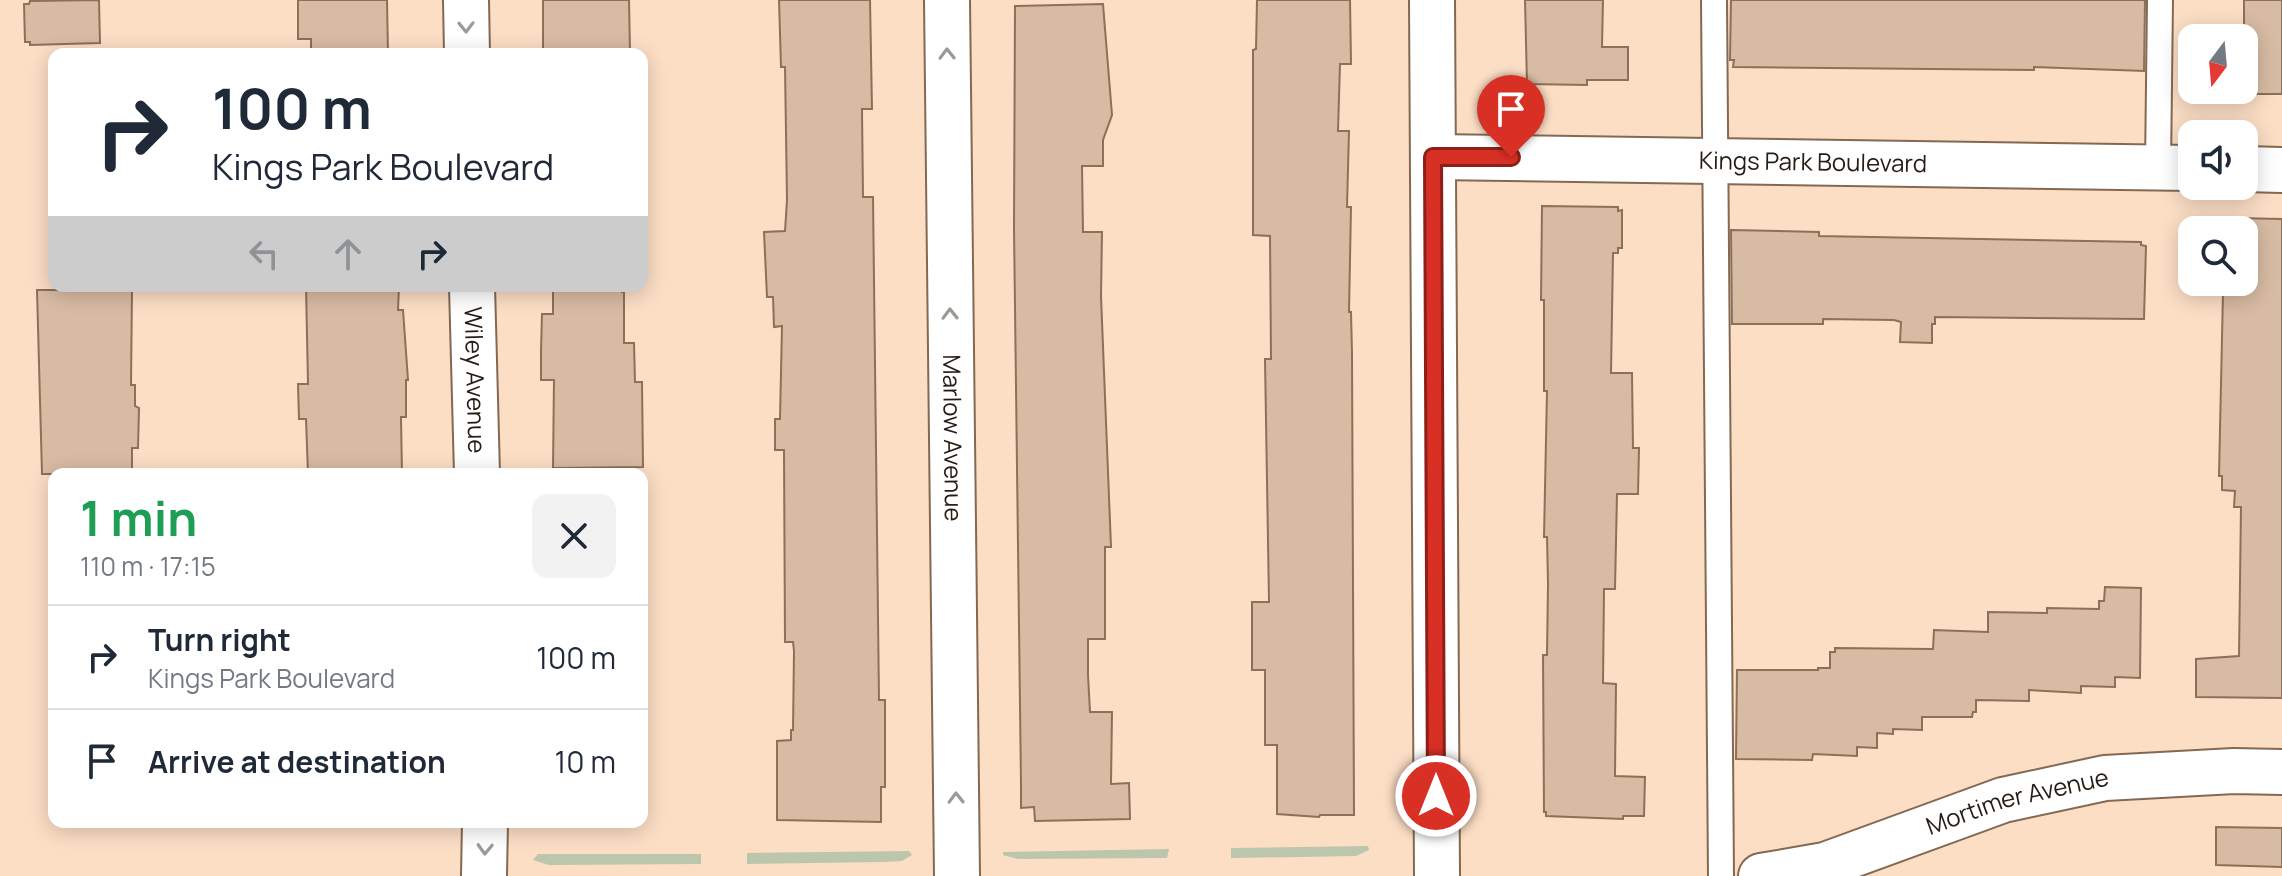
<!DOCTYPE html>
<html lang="en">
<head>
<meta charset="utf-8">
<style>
	body { margin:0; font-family:Manrope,sans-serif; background:#f2f2f3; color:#1f2937; height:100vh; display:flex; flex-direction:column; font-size:30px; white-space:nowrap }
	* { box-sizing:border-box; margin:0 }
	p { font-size:26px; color:#747a83 }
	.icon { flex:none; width:44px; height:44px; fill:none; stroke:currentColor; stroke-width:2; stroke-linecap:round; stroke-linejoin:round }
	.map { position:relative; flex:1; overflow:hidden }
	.drawer { position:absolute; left:48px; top:468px; width:600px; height:360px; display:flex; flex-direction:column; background:#fff; border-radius:16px; box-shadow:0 4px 20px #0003 }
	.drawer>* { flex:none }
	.guide { position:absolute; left:48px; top:48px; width:600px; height:244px; border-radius:16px; box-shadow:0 4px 20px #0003; background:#fff; color:#1f2937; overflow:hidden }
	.needle { width:52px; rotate:196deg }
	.controls { position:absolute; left:2178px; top:24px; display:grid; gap:16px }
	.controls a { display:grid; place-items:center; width:80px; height:80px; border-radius:16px; background:#fff; box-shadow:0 4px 20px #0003; font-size:40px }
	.pin { position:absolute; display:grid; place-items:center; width:68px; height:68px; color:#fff; margin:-82px -34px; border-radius:50% 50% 50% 0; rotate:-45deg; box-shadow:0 0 8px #0007 }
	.pin .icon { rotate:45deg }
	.me { position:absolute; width:88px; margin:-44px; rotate:0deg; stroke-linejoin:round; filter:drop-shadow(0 0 6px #0008) }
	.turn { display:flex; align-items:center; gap:28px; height:168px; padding:0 32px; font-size:36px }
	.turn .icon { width:104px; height:104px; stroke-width:2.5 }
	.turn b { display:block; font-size:56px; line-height:68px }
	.lanes { display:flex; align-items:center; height:76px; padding:0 32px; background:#0003; justify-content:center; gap:40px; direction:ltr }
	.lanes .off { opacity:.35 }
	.round { display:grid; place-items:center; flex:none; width:84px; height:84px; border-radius:16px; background:#f2f2f3 }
	.head { display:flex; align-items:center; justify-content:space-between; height:136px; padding:0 32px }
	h1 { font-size:48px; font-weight:700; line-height:60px; color:#1e9e55 }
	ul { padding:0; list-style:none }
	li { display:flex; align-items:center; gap:24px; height:104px; padding:0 32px; border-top:2px solid #e0e1e3 }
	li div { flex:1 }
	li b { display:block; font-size:30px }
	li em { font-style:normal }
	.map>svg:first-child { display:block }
</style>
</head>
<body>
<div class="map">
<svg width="2282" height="876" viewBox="0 0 2282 876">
	<rect width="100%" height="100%" fill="#fcdec5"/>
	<!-- green -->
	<path fill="#bbc6ac" d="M1368,846L1369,850L1356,856L1231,858V848Z
		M1169,849L1167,858L1018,859L1003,855V852Z
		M909,851L912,855L902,861L882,862L747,864V853Z
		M538,854H701V864L549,865L533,860Z"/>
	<!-- building -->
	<path fill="#d8bba3" stroke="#8b705a" stroke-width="2" d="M99,0L100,43L30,45V42H25L24,4H29L30,1Z
		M298,0H387L388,54H311V39H298Z
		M543,0H629L630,52L543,54Z
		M779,0H870L872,109H862L863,197H873L879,700H885V787H881V822L777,820V741L791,740V730H793L794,651L793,642H785L784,450H775V419H780L782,326L774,327L773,297H767L764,232L785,231L787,200L785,67H781Z
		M1257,0H1350L1351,64H1340L1338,131H1349L1347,207H1351L1349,312H1351L1352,353L1354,815H1320L1319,817L1277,814V745H1265V670H1252V602H1269L1265,359H1271L1270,236L1253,235V50L1256,49Z
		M1525,0H1603L1602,47H1628V80H1587V85L1527,84Z
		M1731,0H2145L2144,71L2034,67V70L1733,67L1734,60H1730Z
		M2244,0H2282V94H2244Z
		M1103,4L1112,115L1103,140V166H1082L1083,232H1102L1101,296L1111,547H1105V639H1088V675L1090,712H1112L1111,784L1129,783L1130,819L1035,821L1034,807L1021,808V785L1014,228L1015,6Z
		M1542,206L1618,207V211L1622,210V248H1618V253H1613L1611,373H1632L1633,448H1639L1638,494H1617L1615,589H1604L1603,683L1616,684L1615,776L1645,777L1644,816H1623V819L1546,816V812H1544L1543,655H1547L1548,584L1547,537H1544L1547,391H1544V300H1541Z
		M2236,218L2282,219V698L2196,697V659L2239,656L2241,507H2234L2235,491L2222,490V476H2219L2223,292H2235V282H2244V230H2236Z
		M1731,230L1819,232V236L2141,242V245L2146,246L2144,319L1935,317V324H1932V343L1900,342L1901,322L1894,320L1823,319V324H1732Z
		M306,286H399L398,310H403L408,380H406V417H401L402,474H308L306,419H299L298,384H308Z
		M553,286H622V292H624V343H634L635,382H642L643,467L553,468L554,380H541V351L542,314H553Z
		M37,290H132L131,385H135V406L139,408L138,448H132V474H42Z
		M2105,587L2141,588L2140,678L2115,677V687L2081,686V693L2029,690V701L1976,700V712H1973L1972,717H1922V730L1893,729V734L1877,733V748L1857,747V756L1813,754L1812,760L1736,759L1737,670H1818V668H1830V652H1835V648L1933,649L1934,630L1988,632V612L2047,613V608L2099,609V601H2104Z
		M2216,827L2282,828V867L2216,865Z"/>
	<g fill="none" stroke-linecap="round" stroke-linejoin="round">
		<defs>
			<path id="lane" d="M1714,0L1721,876
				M2158,168L2160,0"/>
			<g id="street">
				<path d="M466,0L467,54"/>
				<path id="s1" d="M947,0L957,876"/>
				<path id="s2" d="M1433,157L2192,168"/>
				<path d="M2244,169L2282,170"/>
				<path id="s3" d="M472,286L477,474"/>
				<path d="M484,876L485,822"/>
			</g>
			<g id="secondary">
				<path d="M1432,0L1437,876"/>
				<path id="s4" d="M1761,876L1825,865L2003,800L2105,778L2234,771L2282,772"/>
			</g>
		</defs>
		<!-- lane casing -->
		<use href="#lane" stroke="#836952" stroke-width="28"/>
		<!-- street casing -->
		<use href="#street" stroke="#836952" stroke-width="48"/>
		<!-- secondary casing -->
		<use href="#secondary" stroke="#836952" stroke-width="48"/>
		<!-- lane -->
		<use href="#lane" stroke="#fff" stroke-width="24"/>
		<!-- street -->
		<use href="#street" stroke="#fff" stroke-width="44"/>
		<!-- secondary -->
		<use href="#secondary" stroke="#fff" stroke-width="44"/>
	</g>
	<!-- one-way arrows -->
	<defs><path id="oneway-chevron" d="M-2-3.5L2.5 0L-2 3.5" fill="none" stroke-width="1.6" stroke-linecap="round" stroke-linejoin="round" transform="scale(2)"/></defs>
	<g stroke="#9d9995">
		<use href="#oneway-chevron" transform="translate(466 27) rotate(89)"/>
		<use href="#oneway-chevron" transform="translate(947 54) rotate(-91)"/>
		<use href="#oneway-chevron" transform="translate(950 314) rotate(-91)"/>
		<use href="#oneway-chevron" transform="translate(956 798) rotate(-91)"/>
		<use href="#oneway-chevron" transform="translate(485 849) rotate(92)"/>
	</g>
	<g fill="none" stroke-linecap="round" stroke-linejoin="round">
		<defs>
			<path id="route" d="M1436,796L1433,157H1511"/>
		</defs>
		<!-- route casing -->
		<use href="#route" stroke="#8d1f18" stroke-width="20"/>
		<!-- route -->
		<use href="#route" stroke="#d93025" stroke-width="14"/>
	</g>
	<g text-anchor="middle" stroke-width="6" stroke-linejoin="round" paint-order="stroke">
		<!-- street labels -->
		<g font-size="24" fill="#261c13" stroke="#fcdec5">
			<text dy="8" stroke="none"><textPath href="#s2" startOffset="380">Kings Park Boulevard</textPath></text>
			<text dy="8" stroke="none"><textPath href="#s3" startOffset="94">Wiley Avenue</textPath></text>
			<text dy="8" stroke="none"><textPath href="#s1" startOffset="438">Marlow Avenue</textPath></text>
			<text dy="8" stroke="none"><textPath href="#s4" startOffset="268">Mortimer Avenue</textPath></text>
		</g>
	</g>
</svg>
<div class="controls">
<a><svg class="needle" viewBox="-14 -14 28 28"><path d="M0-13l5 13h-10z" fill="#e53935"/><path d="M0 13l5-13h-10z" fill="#747a83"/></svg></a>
<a><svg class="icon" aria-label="sound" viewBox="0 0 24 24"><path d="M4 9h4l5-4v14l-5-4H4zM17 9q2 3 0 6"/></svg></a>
<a><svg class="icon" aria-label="search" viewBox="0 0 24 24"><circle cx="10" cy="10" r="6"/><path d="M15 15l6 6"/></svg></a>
</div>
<div class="pin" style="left:1511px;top:157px;background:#d93025"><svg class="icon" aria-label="arrive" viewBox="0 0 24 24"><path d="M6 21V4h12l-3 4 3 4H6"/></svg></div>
<svg class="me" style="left:1436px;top:796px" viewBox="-20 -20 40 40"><circle r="17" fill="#d93025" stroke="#fff" stroke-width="3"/><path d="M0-11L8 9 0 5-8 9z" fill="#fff"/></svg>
<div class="guide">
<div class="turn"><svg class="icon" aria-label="right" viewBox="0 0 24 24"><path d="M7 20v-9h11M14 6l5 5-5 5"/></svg><div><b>100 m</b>Kings Park Boulevard</div></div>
<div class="lanes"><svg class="icon off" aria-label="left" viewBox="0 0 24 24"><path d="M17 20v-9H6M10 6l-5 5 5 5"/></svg><svg class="icon off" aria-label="ahead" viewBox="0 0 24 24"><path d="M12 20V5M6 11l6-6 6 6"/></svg><svg class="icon" aria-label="right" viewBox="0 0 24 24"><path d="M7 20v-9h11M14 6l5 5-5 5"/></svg></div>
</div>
<section class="drawer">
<div class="head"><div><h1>1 min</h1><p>110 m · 17:15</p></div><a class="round"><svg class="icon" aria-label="close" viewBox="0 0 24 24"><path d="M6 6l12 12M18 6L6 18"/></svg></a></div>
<ul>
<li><svg class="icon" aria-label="right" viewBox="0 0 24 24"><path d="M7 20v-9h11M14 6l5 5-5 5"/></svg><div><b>Turn right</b><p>Kings Park Boulevard</p></div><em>100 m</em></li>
<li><svg class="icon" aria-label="arrive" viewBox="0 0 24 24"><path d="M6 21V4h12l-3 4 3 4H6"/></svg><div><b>Arrive at destination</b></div><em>10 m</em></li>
</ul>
</section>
</div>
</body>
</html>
